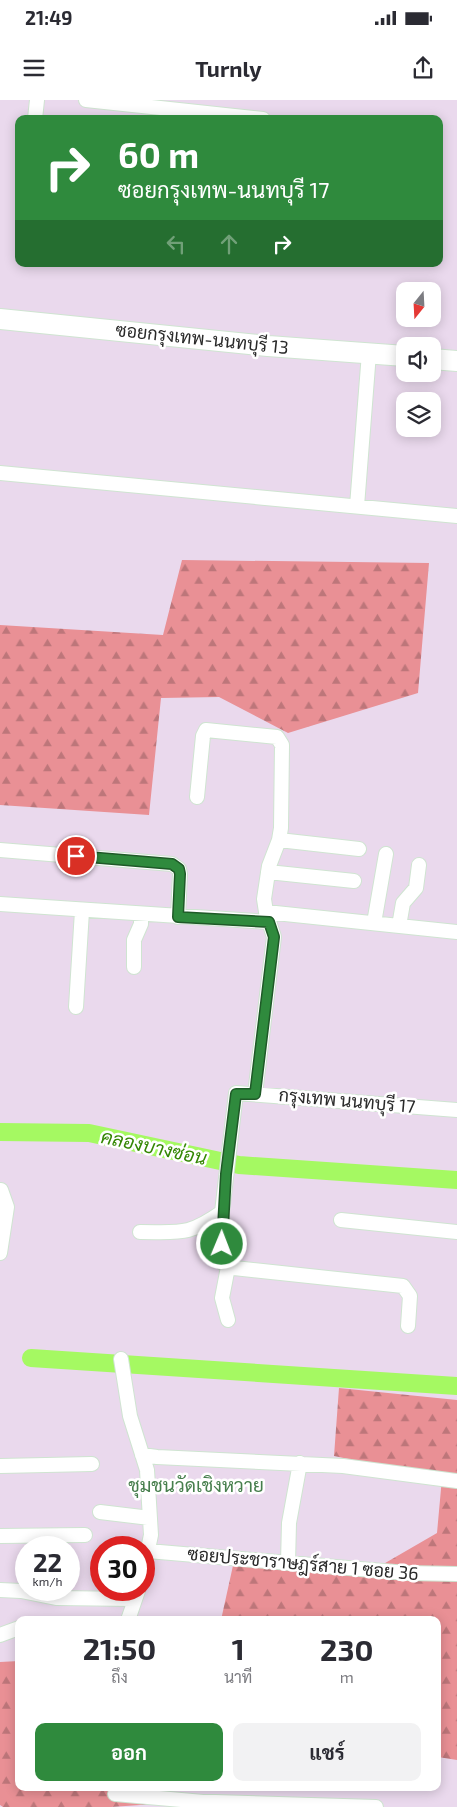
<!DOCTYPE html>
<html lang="th">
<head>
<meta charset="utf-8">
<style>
	body { margin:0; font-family:"Exo 2",Sarabun,sans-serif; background:#f2f2f3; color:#2b2b33; height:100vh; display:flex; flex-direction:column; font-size:19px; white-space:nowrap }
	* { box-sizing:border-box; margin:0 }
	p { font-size:16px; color:#7c7c81 }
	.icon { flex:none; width:28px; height:28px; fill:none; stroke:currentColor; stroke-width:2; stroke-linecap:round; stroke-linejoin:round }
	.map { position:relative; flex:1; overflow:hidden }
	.sheet { position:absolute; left:15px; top:1516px; width:426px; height:175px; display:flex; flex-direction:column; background:#fff; border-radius:10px; box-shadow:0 2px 12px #0003 }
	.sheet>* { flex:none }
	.top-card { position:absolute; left:15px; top:15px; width:428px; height:152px; border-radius:10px; box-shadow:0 2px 12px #0003; background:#2f8a3d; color:#fff; overflow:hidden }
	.needle { width:32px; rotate:198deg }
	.fabs { position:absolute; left:396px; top:182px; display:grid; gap:10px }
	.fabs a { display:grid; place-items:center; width:45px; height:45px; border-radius:10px; background:#fff; box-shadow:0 2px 12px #0003; font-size:25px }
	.speed { position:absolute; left:15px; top:1436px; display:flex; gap:10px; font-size:25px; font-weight:700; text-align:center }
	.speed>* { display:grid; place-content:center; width:65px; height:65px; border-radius:50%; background:#fff; box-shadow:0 2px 12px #0003; line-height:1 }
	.speed small { font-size:12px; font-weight:400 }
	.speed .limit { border:8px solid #d22; background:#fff; color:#111 }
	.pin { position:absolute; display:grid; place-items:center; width:42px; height:42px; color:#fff; margin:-21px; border:2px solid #fff; border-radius:50%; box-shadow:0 1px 5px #0007 }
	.me { position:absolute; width:55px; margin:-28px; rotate:1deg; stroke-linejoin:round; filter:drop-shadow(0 0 4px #0008) }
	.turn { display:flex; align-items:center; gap:18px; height:105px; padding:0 20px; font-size:22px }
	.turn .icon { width:65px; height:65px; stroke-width:2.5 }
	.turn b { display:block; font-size:35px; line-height:42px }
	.lanes { display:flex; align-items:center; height:48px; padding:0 20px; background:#0003; justify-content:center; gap:25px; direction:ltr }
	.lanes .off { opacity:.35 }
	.eta { display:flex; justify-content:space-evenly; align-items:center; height:85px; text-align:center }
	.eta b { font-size:30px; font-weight:700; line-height:35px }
	.action { display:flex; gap:10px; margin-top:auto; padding:10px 20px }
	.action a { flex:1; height:58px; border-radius:10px; background:#2f8a3d; color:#fff; font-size:20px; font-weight:700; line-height:58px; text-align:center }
	.action a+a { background:#f2f2f3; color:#2b2b33 }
	.status { display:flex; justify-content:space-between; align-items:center; height:35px; padding:0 25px; background:#fff; direction:ltr }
	.status svg { height:14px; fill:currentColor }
	header { display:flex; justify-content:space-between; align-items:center; height:65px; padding:0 20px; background:#fff; font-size:22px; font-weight:700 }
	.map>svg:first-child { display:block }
</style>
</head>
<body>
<div class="status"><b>21:49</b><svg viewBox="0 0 49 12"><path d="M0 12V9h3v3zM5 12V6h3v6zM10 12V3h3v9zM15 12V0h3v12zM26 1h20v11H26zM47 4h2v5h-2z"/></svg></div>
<header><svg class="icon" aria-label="menu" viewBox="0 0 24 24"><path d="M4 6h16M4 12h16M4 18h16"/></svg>Turnly<svg class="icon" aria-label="share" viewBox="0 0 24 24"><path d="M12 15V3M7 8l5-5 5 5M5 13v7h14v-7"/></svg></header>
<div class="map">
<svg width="457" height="1707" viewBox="0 0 457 1707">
	<defs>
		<pattern id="forest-firs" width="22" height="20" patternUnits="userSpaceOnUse" patternTransform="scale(1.25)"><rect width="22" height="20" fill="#e99095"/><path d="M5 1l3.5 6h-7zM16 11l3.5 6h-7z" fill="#bd767a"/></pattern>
	</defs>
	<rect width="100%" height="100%" fill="#ead9ed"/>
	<!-- forest -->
	<path fill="url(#forest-firs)" d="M182,460L429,463L418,593L288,633L219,597L161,598L149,715L0,705V525L163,535Z
		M339,1288L457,1300V1660L438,1657V1520H221L234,1461L380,1466L437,1433L442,1378L334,1356Z
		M19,1561V1688H157L155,1704L111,1707H3L0,1705V1562Z"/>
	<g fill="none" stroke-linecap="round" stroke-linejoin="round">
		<!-- canal -->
		<path stroke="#a5f962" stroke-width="18" d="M0,1032L89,1033L239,1065L457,1080
			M31,1258L457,1286"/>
		<defs>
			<path id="street" d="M86,0L263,19
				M35,19L37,0
				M0,373L457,416
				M357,406L369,253
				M197,697L203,636L206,630L277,637L282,645L281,728L279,740L269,766L264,799L266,812L274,837L255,994
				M279,740L359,749
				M0,750L172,764L179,769L180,774L178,817
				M268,772L354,781
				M0,804L269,822
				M266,812L457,832
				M374,823L386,754
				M399,826L403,803L416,788L419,765
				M134,867V840L141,824V815
				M76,907L82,811
				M341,1120L457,1132
				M140,1132C181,1132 188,1136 222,1112
				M0,1153L7,1107L1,1090
				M228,1167L222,1198L228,1220
				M408,1226L410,1196L403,1186L234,1168L223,1163L222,1112L236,993L457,1010
				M121,1259L130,1316L147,1370L151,1435L144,1468
				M142,1355L157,1357L343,1366L457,1381
				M0,1366L92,1364
				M100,1412L150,1418
				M0,1436L85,1435
				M148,1451L407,1473L457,1474
				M288,1463L289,1423L300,1363
				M0,1490L21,1491L56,1498L135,1499
				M128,1520L138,1491
				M0,1535L19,1528
				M115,1694L203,1702
				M203,1707V1702H215L376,1707"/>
			<path id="secondary" d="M0,219L268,246L405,256
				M432,259L457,261"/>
		</defs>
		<!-- street casing -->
		<use href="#street" stroke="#cfe4d1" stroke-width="16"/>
		<!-- secondary casing -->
		<use href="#secondary" stroke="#cfe4d1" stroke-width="22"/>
		<!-- street -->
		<use href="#street" stroke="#fff" stroke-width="14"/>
		<!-- secondary -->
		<use href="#secondary" stroke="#fff" stroke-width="20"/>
	</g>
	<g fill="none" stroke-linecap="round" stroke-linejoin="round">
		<defs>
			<path id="route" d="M76,756L172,764L179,769L180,774L178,817L269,822L274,837L255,994H236L226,1074L222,1144"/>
		</defs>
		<!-- route casing -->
		<use href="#route" stroke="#1f5a28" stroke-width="12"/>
		<!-- route -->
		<use href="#route" stroke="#2f8a3d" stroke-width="9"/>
	</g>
	<g text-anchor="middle" stroke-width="5" stroke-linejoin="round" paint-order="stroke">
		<!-- street labels -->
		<g font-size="18" fill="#292929" stroke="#fff">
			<text transform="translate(202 239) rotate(6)" y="6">ซอยกรุงเทพ-นนทบุรี 13</text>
			<text transform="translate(347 1001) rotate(5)" y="6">กรุงเทพ นนทบุรี 17</text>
			<text transform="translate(303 1464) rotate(5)" y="6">ซอยประชาราษฎร์สาย 1 ซอย 36</text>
		</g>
		<!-- water labels -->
		<g font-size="19" font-style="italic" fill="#348704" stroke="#fff">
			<text transform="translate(154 1047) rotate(12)" y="7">คลองบางซ่อน</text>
		</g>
		<!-- neighbourhood labels -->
		<g font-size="19" fill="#467e4c" stroke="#fff">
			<text x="196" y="1392">ชุมชนวัดเชิงหวาย</text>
		</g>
	</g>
</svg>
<div class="fabs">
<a><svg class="needle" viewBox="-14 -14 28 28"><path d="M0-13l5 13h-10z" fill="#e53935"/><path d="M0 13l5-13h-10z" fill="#7c7c81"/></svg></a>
<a><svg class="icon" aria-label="sound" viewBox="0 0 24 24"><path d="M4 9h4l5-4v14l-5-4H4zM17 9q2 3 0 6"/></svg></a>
<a><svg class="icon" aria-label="layers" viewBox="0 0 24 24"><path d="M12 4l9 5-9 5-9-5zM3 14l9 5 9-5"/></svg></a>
</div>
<div class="speed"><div>22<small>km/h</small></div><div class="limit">30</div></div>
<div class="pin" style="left:76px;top:756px;background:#d93025"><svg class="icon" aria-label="arrive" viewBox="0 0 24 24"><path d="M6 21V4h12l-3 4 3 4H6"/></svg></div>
<svg class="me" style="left:222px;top:1144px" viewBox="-20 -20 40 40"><circle r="17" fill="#2f8a3d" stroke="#fff" stroke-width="3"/><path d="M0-11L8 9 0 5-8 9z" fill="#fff"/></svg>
<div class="top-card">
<div class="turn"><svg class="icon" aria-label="right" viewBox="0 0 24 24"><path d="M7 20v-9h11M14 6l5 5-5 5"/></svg><div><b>60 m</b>ซอยกรุงเทพ-นนทบุรี 17</div></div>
<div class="lanes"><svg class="icon off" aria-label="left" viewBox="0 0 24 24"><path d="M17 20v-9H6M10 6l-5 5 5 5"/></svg><svg class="icon off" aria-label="ahead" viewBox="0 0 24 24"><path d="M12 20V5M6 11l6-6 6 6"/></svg><svg class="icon" aria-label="right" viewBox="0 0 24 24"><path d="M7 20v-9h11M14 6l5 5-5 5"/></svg></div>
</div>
<section class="sheet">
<div class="eta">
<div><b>21:50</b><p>ถึง</p></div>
<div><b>1</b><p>นาที</p></div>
<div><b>230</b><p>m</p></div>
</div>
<div class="action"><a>ออก</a><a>แชร์</a></div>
</section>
</div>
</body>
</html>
